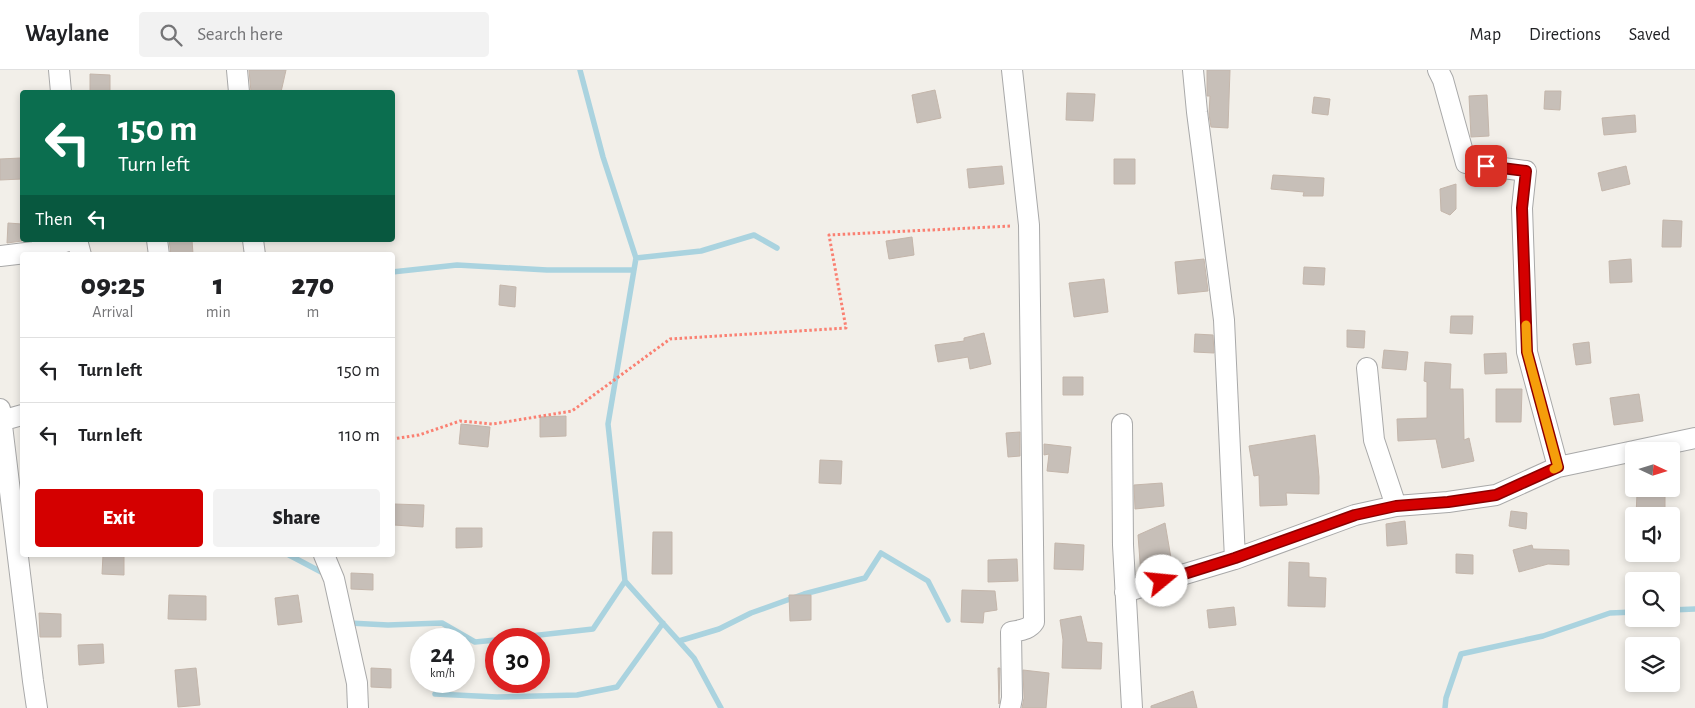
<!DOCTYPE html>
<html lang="en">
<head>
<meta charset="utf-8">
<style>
	body { margin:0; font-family:"Alegreya Sans",sans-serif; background:#f2f2f2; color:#202124; height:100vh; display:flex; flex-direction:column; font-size:19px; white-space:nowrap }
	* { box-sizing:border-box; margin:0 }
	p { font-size:16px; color:#757577 }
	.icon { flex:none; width:28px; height:28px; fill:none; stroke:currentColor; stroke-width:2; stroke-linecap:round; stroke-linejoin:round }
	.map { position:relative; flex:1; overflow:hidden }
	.side { position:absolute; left:20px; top:182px; width:375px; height:305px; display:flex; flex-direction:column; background:#fff; border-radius:5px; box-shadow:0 2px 8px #0003 }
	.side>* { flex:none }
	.top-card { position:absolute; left:20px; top:20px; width:375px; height:152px; border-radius:5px; box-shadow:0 2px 8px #0003; background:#0b6e4f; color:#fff; overflow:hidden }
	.needle { width:32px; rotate:94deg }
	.controls { position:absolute; left:1625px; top:372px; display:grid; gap:10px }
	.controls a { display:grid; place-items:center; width:55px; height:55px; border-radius:5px; background:#fff; box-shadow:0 2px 8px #0003; font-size:25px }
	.speed { position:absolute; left:410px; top:558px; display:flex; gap:10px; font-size:25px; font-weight:700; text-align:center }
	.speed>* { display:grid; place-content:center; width:65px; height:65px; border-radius:50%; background:#fff; box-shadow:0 2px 8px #0003; line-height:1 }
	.speed small { font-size:12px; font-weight:400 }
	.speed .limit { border:8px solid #d22; background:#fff; color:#111 }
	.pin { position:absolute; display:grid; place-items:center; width:42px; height:42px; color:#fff; margin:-21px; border-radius:10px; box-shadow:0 2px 8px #0006 }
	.me { position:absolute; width:55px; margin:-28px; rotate:73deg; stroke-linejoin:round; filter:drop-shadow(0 0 4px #0008) }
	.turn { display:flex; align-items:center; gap:18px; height:105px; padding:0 15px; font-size:22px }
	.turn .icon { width:65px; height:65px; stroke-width:2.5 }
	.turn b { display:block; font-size:35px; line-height:42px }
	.then { display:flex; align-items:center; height:48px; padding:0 15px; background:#0003; gap:10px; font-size:19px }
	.eta { display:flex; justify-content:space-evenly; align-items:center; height:85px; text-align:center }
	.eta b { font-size:30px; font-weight:800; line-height:35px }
	.primary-button { display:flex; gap:10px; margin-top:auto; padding:10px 15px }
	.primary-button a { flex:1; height:58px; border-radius:5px; background:#d40000; color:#fff; font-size:20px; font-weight:800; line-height:58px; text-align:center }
	.primary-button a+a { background:#f2f2f2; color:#202124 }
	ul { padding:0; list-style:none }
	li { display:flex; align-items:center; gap:15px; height:65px; padding:0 15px; border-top:1px solid #e0e0e0 }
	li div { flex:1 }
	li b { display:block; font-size:19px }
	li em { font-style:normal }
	header { display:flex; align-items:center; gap:30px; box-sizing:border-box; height:70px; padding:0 25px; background:#fff; border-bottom:1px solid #e0e0e0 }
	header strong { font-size:24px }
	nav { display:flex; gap:28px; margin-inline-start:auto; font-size:18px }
	.search { width:350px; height:45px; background:#f2f2f2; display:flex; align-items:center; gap:12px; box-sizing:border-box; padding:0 18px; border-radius:5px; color:#757577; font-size:19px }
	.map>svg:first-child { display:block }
</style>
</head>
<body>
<header>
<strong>Waylane</strong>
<div class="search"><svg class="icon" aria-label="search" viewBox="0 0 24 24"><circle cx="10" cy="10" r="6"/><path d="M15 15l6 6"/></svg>Search here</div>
<nav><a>Map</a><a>Directions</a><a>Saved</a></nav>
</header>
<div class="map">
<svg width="1695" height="638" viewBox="0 0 1695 638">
	<rect width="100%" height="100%" fill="#f2efe9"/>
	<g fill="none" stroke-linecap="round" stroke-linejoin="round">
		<!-- stream -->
		<path stroke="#aad3df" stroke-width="5.5" d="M580,0L603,87L636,188L608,354L625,511L694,588L721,638
			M636,188L701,181L754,165L777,178
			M392,202L457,195L547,200H634
			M289,485L325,504
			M1671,540L1695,539
			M349,553L388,555L442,553L475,572L496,570
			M504,569L593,559L625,511
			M679,571L719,559L751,543L804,524L865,508L881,483L928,511L948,550
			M435,624L497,627L577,625L617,617L663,553
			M1445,638L1446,628L1461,584L1543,566L1610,543L1634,542"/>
	</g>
	<!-- building -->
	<path fill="#c7bfb8" stroke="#c4b6ab" d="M249,0H286L281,22H251Z
		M1207,0H1230L1228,58L1211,57L1209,44L1210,26H1207Z
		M90,4L110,5V22H90Z
		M935,20L941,48L917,53L912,25Z
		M1545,21H1561L1560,40L1544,39Z
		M1067,23L1095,24L1093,51L1066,50Z
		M1487,25L1489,66L1471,67L1469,26Z
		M1314,27L1330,29L1328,45L1312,43Z
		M1635,45L1636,62L1604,65L1602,48Z
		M21,88L22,109L0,110V89Z
		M1114,89H1135V114H1114Z
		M1002,96L1004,114L969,118L967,99Z
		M1626,96L1630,114L1602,121L1598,103Z
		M1273,105L1324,108L1323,126H1303L1304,122L1271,119Z
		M1456,114V139L1450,145L1441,141L1440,119Z
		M1663,150L1682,151L1681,177H1662Z
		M8,153L22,154V171L7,173Z
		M912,167L914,185L889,189L886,171Z
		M169,170H192L193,184L171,185Z
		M1204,189L1208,221L1178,224L1175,192Z
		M1631,189L1632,212L1610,213L1609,191Z
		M1304,197L1325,198L1324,215L1303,214Z
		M1104,209L1108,242L1074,247L1069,213Z
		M500,215L516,217L515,237L499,235Z
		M1451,246H1473L1472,264L1450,263Z
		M1347,260L1365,261L1364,278L1347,277Z
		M984,263L991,294L970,299L968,287L938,292L935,275L964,271V268Z
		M1195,264L1213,265L1214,283L1194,282Z
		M1589,272L1591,293L1576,295L1573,274Z
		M1384,280L1408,282L1406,300L1382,298Z
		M1506,283L1507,303L1485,304L1484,284Z
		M1425,292L1451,294L1450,319H1463L1464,370L1469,368L1474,391L1442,398L1436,369L1398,371L1397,349L1427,348V312L1424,311Z
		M1063,307H1083V325H1063Z
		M1496,319H1522L1521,352H1496Z
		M1639,324L1643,351L1614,355L1610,328Z
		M566,346V366L540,367V347Z
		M461,354L490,357L488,377L459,374Z
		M1020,362V386L1008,387L1006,363Z
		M1315,365L1319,407V424L1286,423L1287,435L1260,436L1259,405L1254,406L1249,376Z
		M1044,374L1071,377L1068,403L1047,401L1049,384L1044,385Z
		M820,390L842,391L841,414L819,413Z
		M1162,413L1164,436L1135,439L1134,415Z
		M1637,424L1665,426V446L1636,445Z
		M394,434L424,435L423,457L394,455Z
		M1511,441L1527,443L1526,459L1509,456Z
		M1405,451L1407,474L1387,476L1386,454Z
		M1165,453L1172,494L1141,505L1138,465Z
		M456,458H482V477L456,478Z
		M653,462H672V504H652Z
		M1055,473L1084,475L1083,500L1054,499Z
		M1532,475L1533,479L1569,480V495L1548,494L1519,502L1513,480Z
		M1456,484L1473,485V504L1456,503Z
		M103,485H124V505L102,504Z
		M1017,489L1018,511L988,512V490Z
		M1289,492L1309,493V507L1326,508L1325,537L1288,536Z
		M351,503L373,504V520L351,519Z
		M962,520L995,521L997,540L984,542L983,553L961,552Z
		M169,525L206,526V550L168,549Z
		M298,525L302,552L278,555L275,528Z
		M789,525H811V550L790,551Z
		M1234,537L1236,555L1209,558L1207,540Z
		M39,543L61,544V567H40Z
		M1081,546L1087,572L1102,573L1101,599L1062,598L1063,570L1060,550Z
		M103,574L104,593L79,595L78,575Z
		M196,598L200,635L178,637L175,600Z
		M371,598L391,599V618L371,617Z
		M998,598H1000L999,634Z
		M1023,600L1049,603L1046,638H1022L1024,628Z
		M1193,621L1197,638H1151V636Z"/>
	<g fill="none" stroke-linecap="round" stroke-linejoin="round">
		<defs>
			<path id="minor" d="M59,0L61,22
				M237,0L239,22
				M1438,0L1443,10L1466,93L1526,101L1522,138L1527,282L1558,397
				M77,170L81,185
				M157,170L159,185
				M253,170L255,185
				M0,186L34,182L71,170
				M1367,298L1374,370L1396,436
				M0,339L33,611L37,638
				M1,351L22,345
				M1122,354L1123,475L1132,638
				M1634,381L1695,368
				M324,485L334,509L357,613L358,638
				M1235,489L1355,445L1396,436L1448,432L1496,425L1558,397L1634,381
				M1125,522L1235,489L1224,250L1197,42L1193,0
				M1010,638L1012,628L1011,562C1020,560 1029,560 1034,552L1029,155L1012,0"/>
		</defs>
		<!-- minor casing -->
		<use href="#minor" stroke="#a9a9a9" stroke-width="22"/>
		<!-- path -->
		<path stroke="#fa8072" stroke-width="3" stroke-dasharray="2.5 2.5" stroke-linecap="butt" d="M392,369L419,365L460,351L493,354L572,341L670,269L846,258L829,165L1011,156"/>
		<!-- minor -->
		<use href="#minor" stroke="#fff" stroke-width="20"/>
	</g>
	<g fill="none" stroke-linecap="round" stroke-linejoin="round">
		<defs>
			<path id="route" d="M1162,511L1235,488L1355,445L1396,436L1448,432L1496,425L1558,397L1527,282L1522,138L1526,101L1486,96"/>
		</defs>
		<!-- route casing -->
		<use href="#route" stroke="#8a0000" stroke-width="12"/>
		<!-- route -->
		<use href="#route" stroke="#d40000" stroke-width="9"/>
		<!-- slow -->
		<path stroke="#f59e0b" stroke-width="9" d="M1526,255L1527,282L1558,397L1554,399"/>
	</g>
</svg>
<div class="controls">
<a><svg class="needle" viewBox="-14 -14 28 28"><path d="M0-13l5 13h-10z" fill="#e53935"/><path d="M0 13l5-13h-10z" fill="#757577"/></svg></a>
<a><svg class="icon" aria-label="sound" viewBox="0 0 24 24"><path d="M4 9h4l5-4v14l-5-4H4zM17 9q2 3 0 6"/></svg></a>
<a><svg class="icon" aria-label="search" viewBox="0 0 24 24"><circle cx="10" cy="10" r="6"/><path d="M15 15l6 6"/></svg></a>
<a><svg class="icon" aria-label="layers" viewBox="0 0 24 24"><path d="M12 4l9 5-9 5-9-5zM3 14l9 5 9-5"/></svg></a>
</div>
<div class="speed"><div>24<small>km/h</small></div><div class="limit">30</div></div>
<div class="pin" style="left:1486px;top:96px;background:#d93025"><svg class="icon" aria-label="arrive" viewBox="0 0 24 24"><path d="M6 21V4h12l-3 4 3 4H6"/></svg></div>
<svg class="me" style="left:1162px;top:511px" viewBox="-20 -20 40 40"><circle r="19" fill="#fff"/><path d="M0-13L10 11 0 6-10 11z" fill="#d40000"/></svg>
<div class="top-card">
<div class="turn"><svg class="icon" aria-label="left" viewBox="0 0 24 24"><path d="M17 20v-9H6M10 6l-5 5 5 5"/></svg><div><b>150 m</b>Turn left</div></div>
<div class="then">Then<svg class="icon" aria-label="left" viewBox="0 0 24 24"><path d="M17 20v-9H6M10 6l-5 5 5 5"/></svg></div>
</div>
<section class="side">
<div class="eta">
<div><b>09:25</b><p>Arrival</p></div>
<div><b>1</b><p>min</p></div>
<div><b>270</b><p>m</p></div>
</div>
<ul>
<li><svg class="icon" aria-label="left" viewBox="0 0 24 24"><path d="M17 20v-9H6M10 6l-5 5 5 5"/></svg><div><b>Turn left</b></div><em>150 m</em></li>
<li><svg class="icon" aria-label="left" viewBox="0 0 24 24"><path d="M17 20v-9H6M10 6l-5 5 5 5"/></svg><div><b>Turn left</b></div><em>110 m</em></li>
</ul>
<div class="primary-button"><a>Exit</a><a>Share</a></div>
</section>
</div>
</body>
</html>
